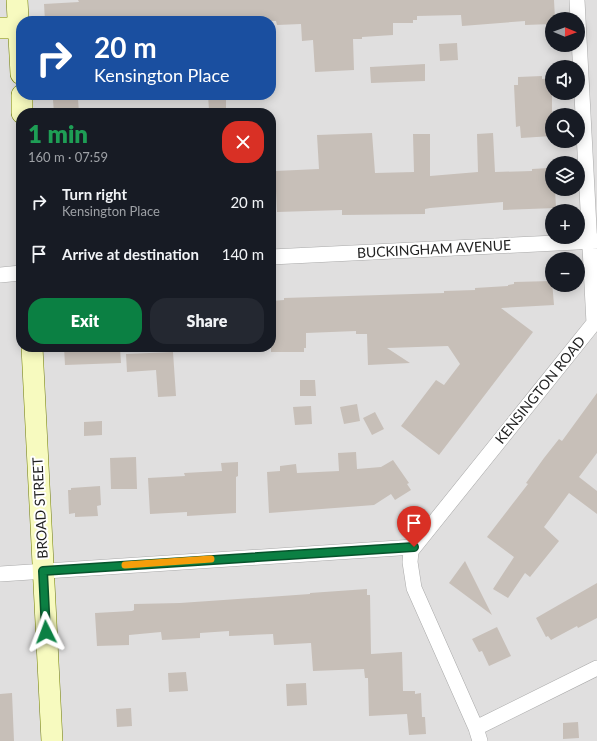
<!DOCTYPE html>
<html lang="en">
<head>
<meta charset="utf-8">
<style>
	body { margin:0; font-family:Lato,sans-serif; background:#242831; color:#f1f3f6; height:100vh; display:flex; flex-direction:column; font-size:15px; white-space:nowrap }
	* { box-sizing:border-box; margin:0 }
	p { font-size:13px; color:#9ea1a6 }
	.icon { flex:none; width:22px; height:22px; fill:none; stroke:currentColor; stroke-width:2; stroke-linecap:round; stroke-linejoin:round }
	.map { position:relative; flex:1; overflow:hidden }
	.details { position:absolute; left:16px; top:108px; width:260px; height:244px; display:flex; flex-direction:column; background:#171b24; border-radius:16px; box-shadow:0 2px 10px #0003 }
	.details>* { flex:none }
	.banner { position:absolute; left:16px; top:16px; width:260px; height:84px; border-radius:16px; box-shadow:0 2px 10px #0003; background:#1a4fa0; color:#fff; overflow:hidden }
	.needle { width:26px; rotate:91deg }
	.buttons { position:absolute; left:545px; top:12px; display:grid; gap:8px }
	.buttons a { display:grid; place-items:center; width:40px; height:40px; border-radius:50%; background:#171b24; box-shadow:0 2px 10px #0003; font-size:20px }
	.pin { position:absolute; display:grid; place-items:center; width:34px; height:34px; color:#fff; margin:-41px -17px; border-radius:50% 50% 50% 0; rotate:-45deg; box-shadow:0 0 4px #0007 }
	.pin .icon { rotate:45deg }
	.me { position:absolute; width:44px; margin:-22px; rotate:357deg; stroke-linejoin:round; filter:drop-shadow(0 0 3px #0008) }
	.turn { display:flex; align-items:center; gap:14px; height:84px; padding:0 12px; font-size:18px }
	.turn .icon { width:52px; height:52px; stroke-width:2.5 }
	.turn b { display:block; font-size:28px; line-height:34px }
	.round { display:grid; place-items:center; flex:none; width:42px; height:42px; border-radius:16px; background:#242831 }
	.overview { display:flex; align-items:center; justify-content:space-between; height:68px; padding:0 12px }
	h1 { font-size:24px; font-weight:800; line-height:30px; color:#1e9e55 }
	.cta { display:flex; gap:8px; margin-top:auto; padding:8px 12px }
	.cta a { flex:1; height:46px; border-radius:16px; background:#0b8043; color:#fff; font-size:16px; font-weight:800; line-height:46px; text-align:center }
	.cta a+a { background:#242831; color:#f1f3f6 }
	ul { padding:0; list-style:none }
	li { display:flex; align-items:center; gap:12px; height:52px; padding:0 12px }
	li div { flex:1 }
	li b { display:block; font-size:15px }
	li em { font-style:normal }
	.map>svg:first-child { display:block }
</style>
</head>
<body>
<div class="map">
<svg width="597" height="741" viewBox="0 0 597 741">
	<rect width="100%" height="100%" fill="#f2efe9"/>
	<!-- residential -->
	<path fill="#e0dfdf" fill-rule="evenodd" d="M0,0H597V741H0ZM552,19H578V45H552ZM21,21H271V95H21ZM552,67H578V93H552ZM21,113H271V347H21ZM552,115H578V141H552ZM552,163H578V189H552ZM552,211H578V237H552ZM552,259H578V285H552Z"/>
	<!-- building -->
	<path fill="#c7bfb8" d="M78,0H554L555,19H552V24L525,25V21L462,26L461,15L417,16V20H413V23H393V35L362,37V39H353L354,70L315,72L313,40L302,41L301,24L277,25L276,21H45L44,4L79,2Z
		M457,43L458,60L440,61L439,44Z
		M425,64V81L371,83L370,67Z
		M542,76V79L552,78V136L521,138L520,126L516,127L514,85H518V77Z
		M208,95H226V110H209Z
		M78,99L79,113H54L53,100Z
		M372,133L375,173L414,172L413,134H430V176L478,172L477,134L493,133L495,172L532,171V169L549,168V173H552V189H555L556,208L503,210V202L430,208L425,209V214L342,215V210L277,212L275,171L319,169L317,135Z
		M552,281L554,305L501,308L533,332L439,455L401,426L436,380L444,385L460,364L448,346L387,348L410,363L368,365L367,334H356V331L306,333V348H304V352H271V301L284,300V298L444,293V291L475,290V288L508,286V285L514,284V282Z
		M64,347H120L121,363L65,365Z
		M173,352L176,396L158,397L156,370L127,372L126,354Z
		M300,380H315L316,396H300Z
		M597,393V453L579,477L597,491V514L569,493L544,527L559,541L530,577L525,573L508,598L493,589L514,557L487,537L528,484L526,483L544,458L559,439L562,441Z
		M357,404L360,421L344,424L340,407Z
		M311,406L312,424L295,425L293,407Z
		M375,412L384,429L372,435L363,418Z
		M102,421V435L84,436V422Z
		M356,452L357,469L381,467L393,460L409,483L407,484L411,490L395,500L391,494L374,505L269,513L267,472L280,471V466L296,464L297,473L339,471L338,453Z
		M136,457L137,489H111L110,458Z
		M238,462V476L236,477V513L187,516V512L150,514L148,478L185,476L184,473L222,471L221,463Z
		M100,486L101,505L97,506L98,516L75,517V513L69,514L68,490H71V488Z
		M465,561L492,615L449,583Z
		M597,583V618L578,628L577,626L551,640L548,636L546,637L536,618Z
		M367,589V595H370L371,654L402,652L403,691H415V694L421,693L422,717H425L426,734L409,735L407,714L369,716L368,678H365L364,669L313,671L311,643L274,645L273,634L229,636V631L200,633V638L162,640L161,632L129,635V645L97,646L95,613L132,611L134,610V604L180,603L310,594V593Z
		M497,627L511,656L489,666L482,651L479,652L472,639Z
		M186,672L188,691L169,692L168,673Z
		M306,683L307,705L287,706L286,684Z
		M12,693L14,741H0V694Z
		M131,708L132,726L117,727L116,709Z
		M578,722L579,738L563,739V723Z"/>
	<g fill="none" stroke-linecap="round" stroke-linejoin="round">
		<defs>
			<path id="street" d="M271,257L597,241
				M0,275L21,273
				M0,574L414,547
				M476,728L597,668
				M480,741L476,728L414,588L410,562L411,551L594,323L577,0"/>
			<path id="secondary" d="M17,0L21,74
				M0,28H19
				M22,95V113
				M32,347L52,741"/>
		</defs>
		<!-- street casing -->
		<use href="#street" stroke="#a9a9a9" stroke-width="16"/>
		<!-- secondary casing -->
		<use href="#secondary" stroke="#707d05" stroke-width="22"/>
		<!-- street -->
		<use href="#street" stroke="#fff" stroke-width="15"/>
		<!-- secondary -->
		<use href="#secondary" stroke="#f7fabf" stroke-width="21"/>
	</g>
	<g fill="none" stroke-linecap="round" stroke-linejoin="round">
		<defs>
			<path id="route" d="M46,632L43,571L414,547"/>
		</defs>
		<!-- route casing -->
		<use href="#route" stroke="#07532c" stroke-width="10"/>
		<!-- route -->
		<use href="#route" stroke="#0b8043" stroke-width="7"/>
		<!-- slow -->
		<path stroke="#f59e0b" stroke-width="7" d="M125,565L211,559"/>
	</g>
	<g text-anchor="middle" stroke-width="4" stroke-linejoin="round" paint-order="stroke">
		<!-- street labels -->
		<g font-size="14" fill="#222" stroke="#fff">
			<text transform="translate(434 249) rotate(-3)" y="5">BUCKINGHAM AVENUE</text>
			<text transform="translate(540 390) rotate(-51)" y="5">KENSINGTON ROAD</text>
			<text transform="translate(40 508) rotate(-93)" y="5">BROAD STREET</text>
		</g>
	</g>
</svg>
<div class="buttons">
<a><svg class="needle" viewBox="-14 -14 28 28"><path d="M0-13l5 13h-10z" fill="#e53935"/><path d="M0 13l5-13h-10z" fill="#9ea1a6"/></svg></a>
<a><svg class="icon" aria-label="sound" viewBox="0 0 24 24"><path d="M4 9h4l5-4v14l-5-4H4zM17 9q2 3 0 6"/></svg></a>
<a><svg class="icon" aria-label="search" viewBox="0 0 24 24"><circle cx="10" cy="10" r="6"/><path d="M15 15l6 6"/></svg></a>
<a><svg class="icon" aria-label="layers" viewBox="0 0 24 24"><path d="M12 4l9 5-9 5-9-5zM3 14l9 5 9-5"/></svg></a>
<a>+</a>
<a>−</a>
</div>
<div class="pin" style="left:414px;top:547px;background:#d93025"><svg class="icon" aria-label="arrive" viewBox="0 0 24 24"><path d="M6 21V4h12l-3 4 3 4H6"/></svg></div>
<svg class="me" style="left:46px;top:632px" viewBox="-20 -20 40 40"><path d="M0-17L14 15 0 8-14 15z" fill="#0b8043" stroke="#fff" stroke-width="4"/></svg>
<div class="banner">
<div class="turn"><svg class="icon" aria-label="right" viewBox="0 0 24 24"><path d="M7 20v-9h11M14 6l5 5-5 5"/></svg><div><b>20 m</b>Kensington Place</div></div>
</div>
<section class="details">
<div class="overview"><div><h1>1 min</h1><p>160 m · 07:59</p></div><a class="round" style="background:#d93025;color:#fff"><svg class="icon" aria-label="close" viewBox="0 0 24 24"><path d="M6 6l12 12M18 6L6 18"/></svg></a></div>
<ul>
<li><svg class="icon" aria-label="right" viewBox="0 0 24 24"><path d="M7 20v-9h11M14 6l5 5-5 5"/></svg><div><b>Turn right</b><p>Kensington Place</p></div><em>20 m</em></li>
<li><svg class="icon" aria-label="arrive" viewBox="0 0 24 24"><path d="M6 21V4h12l-3 4 3 4H6"/></svg><div><b>Arrive at destination</b></div><em>140 m</em></li>
</ul>
<div class="cta"><a>Exit</a><a>Share</a></div>
</section>
</div>
</body>
</html>
